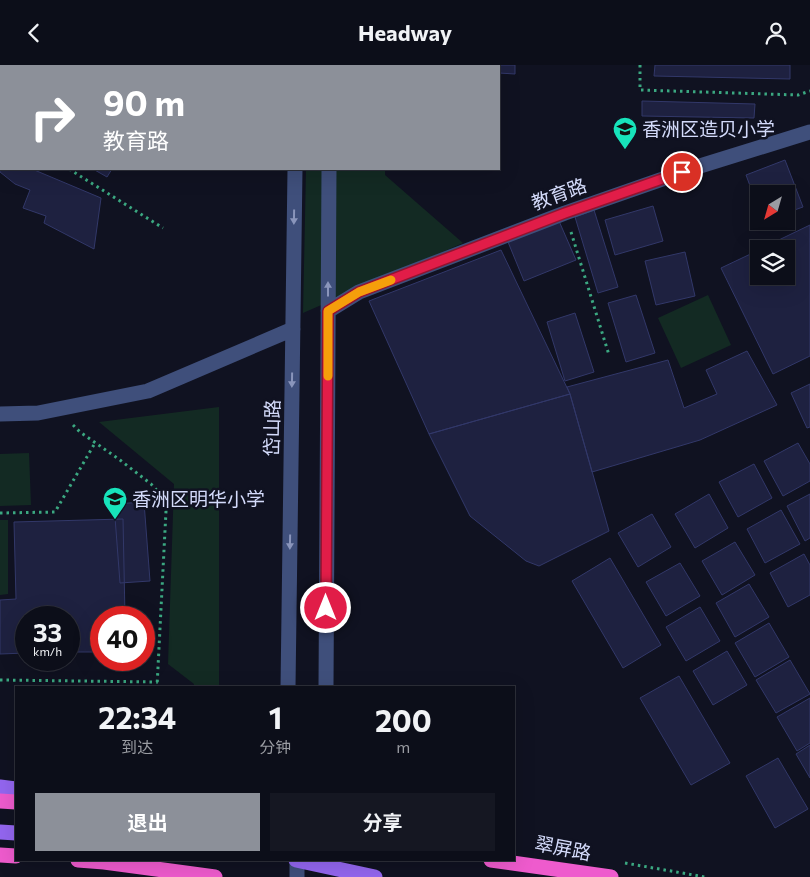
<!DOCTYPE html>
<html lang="zh">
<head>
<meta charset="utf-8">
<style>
	body { margin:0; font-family:Commissioner,"Noto Sans SC",sans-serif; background:#151722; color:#f1f3f6; height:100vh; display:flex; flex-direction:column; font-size:19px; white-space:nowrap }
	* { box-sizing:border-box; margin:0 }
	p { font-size:16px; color:#9a9ca2 }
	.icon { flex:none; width:28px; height:28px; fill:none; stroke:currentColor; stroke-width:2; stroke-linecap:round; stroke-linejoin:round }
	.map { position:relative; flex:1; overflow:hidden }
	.side { position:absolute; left:15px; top:621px; width:500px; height:175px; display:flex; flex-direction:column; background:#0c0e19; border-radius:0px; box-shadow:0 5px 20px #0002,0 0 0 1px #2c2e38 }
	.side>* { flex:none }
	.hud { position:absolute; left:0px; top:0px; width:500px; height:105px; box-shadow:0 5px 20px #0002,0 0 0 1px #2c2e38; background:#8c9099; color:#fff; overflow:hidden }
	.needle { width:32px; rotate:217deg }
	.buttons { position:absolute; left:750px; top:120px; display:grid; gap:10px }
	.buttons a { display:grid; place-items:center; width:45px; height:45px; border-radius:0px; background:#0c0e19; box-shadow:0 5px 20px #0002,0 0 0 1px #2c2e38; font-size:25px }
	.speed { position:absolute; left:15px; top:541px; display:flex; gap:10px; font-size:25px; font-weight:700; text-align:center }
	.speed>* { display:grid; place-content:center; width:65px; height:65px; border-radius:50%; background:#0c0e19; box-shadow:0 5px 20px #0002,0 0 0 1px #2c2e38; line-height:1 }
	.speed small { font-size:12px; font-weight:400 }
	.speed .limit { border:8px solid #d22; background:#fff; color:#111 }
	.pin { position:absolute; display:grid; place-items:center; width:42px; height:42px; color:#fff; margin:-21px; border:2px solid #fff; border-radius:50%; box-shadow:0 1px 5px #0007 }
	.me { position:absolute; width:55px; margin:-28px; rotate:0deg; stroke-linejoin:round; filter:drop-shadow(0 0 4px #0008) }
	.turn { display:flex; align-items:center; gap:18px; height:105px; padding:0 20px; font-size:22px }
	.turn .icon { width:65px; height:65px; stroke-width:2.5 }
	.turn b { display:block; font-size:35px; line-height:42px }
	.eta { display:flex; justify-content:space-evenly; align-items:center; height:85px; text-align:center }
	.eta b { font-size:30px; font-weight:700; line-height:35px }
	.action { display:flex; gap:10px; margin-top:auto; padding:10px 20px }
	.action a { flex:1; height:58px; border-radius:0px; background:#8c9099; color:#fff; font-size:20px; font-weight:700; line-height:58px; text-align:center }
	.action a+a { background:#151722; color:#f1f3f6 }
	header { display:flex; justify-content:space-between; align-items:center; height:65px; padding:0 20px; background:#0c0e19; font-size:22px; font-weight:700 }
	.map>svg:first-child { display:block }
</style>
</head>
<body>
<header><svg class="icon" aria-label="back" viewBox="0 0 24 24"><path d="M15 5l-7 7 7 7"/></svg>Headway<svg class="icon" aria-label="person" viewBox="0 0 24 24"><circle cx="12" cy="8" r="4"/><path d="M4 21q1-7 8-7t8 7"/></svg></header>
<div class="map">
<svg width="810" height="812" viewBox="0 0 810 812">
	<rect width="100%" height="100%" fill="#101221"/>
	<!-- green -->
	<path fill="#132a23" d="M306,104H385V110L463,178L303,248Z
		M708,230L731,280L681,303L658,253Z
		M219,342V622H194V619L168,599L174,419L99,357Z
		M29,388L31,440L0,441V389Z
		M0,455H8V529L0,530Z"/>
	<!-- building -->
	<path fill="#1e2140" stroke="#323869" d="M92,0H168L170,1H94Z
		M455,0H515V9L499,8V1H455Z
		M655,0H790V14L654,11Z
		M642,36L755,39L754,53L642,51Z
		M0,76L1,78V104H32L101,133L94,184L44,158L46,151L23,143L30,125L15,119L0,107Z
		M785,95L803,142L786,148V129H759V145L746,110Z
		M93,104H112L107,112Z
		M653,141L663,176L615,190L605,155Z
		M594,145L618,222L598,228L575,152Z
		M559,156L576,195L524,216L508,177Z
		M810,160V291L773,309L721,203L759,185V211H786V184H760Z
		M501,185L570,329L429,369L369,236Z
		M685,187L695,231L656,240L645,196Z
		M636,230L655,288L626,297L608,238Z
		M575,248L594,307L565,316L547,257Z
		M747,286L777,340L700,375L592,407L570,329L567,322L668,295L684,343L717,329L706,305Z
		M810,319V362L807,363L791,328Z
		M570,329L609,466L539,501L526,496L470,451L429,369Z
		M798,378L810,399V416L783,431L764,396Z
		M754,399L772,433L738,452L719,417Z
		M709,429L728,463L695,483L675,449Z
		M810,429V473L805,476L787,441Z
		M144,437L150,516L120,518L114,439Z
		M781,445L800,479L765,498L747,464Z
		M652,449L671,482L638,502L618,468Z
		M123,454L125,552H101V587H69V552H26V588L0,589V535L16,534L14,457Z
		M735,477L755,510L722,530L702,496Z
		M804,489L810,500V530L788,542L770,508Z
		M610,493L661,580L623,603L572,516Z
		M680,498L700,531L666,551L646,517Z
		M749,519L769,552L735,572L716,538Z
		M700,542L720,576L686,596L666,562Z
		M769,558L789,592L755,612L735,578Z
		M727,586L747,620L713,640L693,606Z
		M790,595L810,629L776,648L756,615Z
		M679,611L730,698L691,720L640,633Z
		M810,633V678L797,686L777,652Z
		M810,680V713L796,689Z
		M778,693L808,744L775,763L746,711Z"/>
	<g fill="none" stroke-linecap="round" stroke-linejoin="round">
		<!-- path -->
		<path stroke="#3ba881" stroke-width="3" stroke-dasharray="2.5 4" stroke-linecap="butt" d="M640,0V25L798,30L810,26
			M53,1L54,0
			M69,104L163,163
			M571,167L609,290
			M73,360L80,367L120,395L151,419L164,433L166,446L157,622
			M0,448L55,447L95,378
			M0,615L158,617
			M625,798L705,812"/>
		<!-- minor -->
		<path stroke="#3f4f7b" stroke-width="15" d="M296,1V0
			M330,1V0
			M328,246L359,227L565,148L700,101L810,67
			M0,349L38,348L148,326L293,264
			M288,622L295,104
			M326,622L329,104
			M297,795V812"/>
		<!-- major -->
		<path stroke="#9366ef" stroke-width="15" d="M0,722L16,724
			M0,767L16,768
			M296,795L375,812"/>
		<!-- highway -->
		<path stroke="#ee5bcd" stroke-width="15" d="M0,736L16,737
			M0,790L16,791
			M78,795L104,797L215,812"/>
		<!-- highway-bridge -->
		<path stroke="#ee5bcd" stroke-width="15" d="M491,795L611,812"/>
	</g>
	<!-- one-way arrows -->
	<defs><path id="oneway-solid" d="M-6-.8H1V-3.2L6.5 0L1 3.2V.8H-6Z" transform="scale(1.25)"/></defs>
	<g fill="#8a95bb">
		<use href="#oneway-solid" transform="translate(294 152) rotate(91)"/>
		<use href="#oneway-solid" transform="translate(328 224) rotate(-90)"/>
		<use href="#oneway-solid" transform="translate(292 315) rotate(91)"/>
		<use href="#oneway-solid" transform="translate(290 477) rotate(91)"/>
	</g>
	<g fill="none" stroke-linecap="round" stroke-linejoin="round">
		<defs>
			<path id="route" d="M326,543L328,246L359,227L565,148L682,107"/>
		</defs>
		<!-- route casing -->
		<use href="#route" stroke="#92132f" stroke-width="12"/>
		<!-- route -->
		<use href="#route" stroke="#e11d48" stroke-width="9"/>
		<!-- slow -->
		<path stroke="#f59e0b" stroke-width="9" d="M328,311V246L359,227L391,215"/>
	</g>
	<!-- icons -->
	<defs>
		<symbol id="school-pin" viewBox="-11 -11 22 30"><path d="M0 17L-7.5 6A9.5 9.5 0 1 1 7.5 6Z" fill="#17e3bb" stroke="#101221"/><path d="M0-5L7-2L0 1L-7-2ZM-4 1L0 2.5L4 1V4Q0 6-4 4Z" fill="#111"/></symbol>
	</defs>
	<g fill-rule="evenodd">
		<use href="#school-pin" x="611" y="50" width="28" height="38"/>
		<use href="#school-pin" x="101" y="420" width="28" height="38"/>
	</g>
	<g text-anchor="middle" stroke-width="5" stroke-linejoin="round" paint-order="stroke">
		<!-- poi labels -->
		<g font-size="19" fill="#d4dbfb" stroke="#101221" text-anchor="start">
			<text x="642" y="71">香洲区造贝小学</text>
			<text x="132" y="441">香洲区明华小学</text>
		</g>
		<!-- street labels -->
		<g font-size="19" fill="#d4dbfb" stroke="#101221">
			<text transform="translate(559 129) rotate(-20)" y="7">教育路</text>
			<text transform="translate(272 363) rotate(-89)" y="7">岱山路</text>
			<text transform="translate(563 783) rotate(11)" y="7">翠屏路</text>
		</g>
	</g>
</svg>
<div class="buttons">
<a><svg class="needle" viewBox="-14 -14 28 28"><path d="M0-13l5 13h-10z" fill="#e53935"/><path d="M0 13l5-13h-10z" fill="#9a9ca2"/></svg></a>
<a><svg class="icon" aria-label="layers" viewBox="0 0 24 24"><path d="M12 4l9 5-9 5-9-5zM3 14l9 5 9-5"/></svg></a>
</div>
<div class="speed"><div>33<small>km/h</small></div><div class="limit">40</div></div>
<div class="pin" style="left:682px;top:107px;background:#d93025"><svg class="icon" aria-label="arrive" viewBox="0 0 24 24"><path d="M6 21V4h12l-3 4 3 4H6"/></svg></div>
<svg class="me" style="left:326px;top:543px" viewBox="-20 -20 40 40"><circle r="17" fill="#e11d48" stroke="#fff" stroke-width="3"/><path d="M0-11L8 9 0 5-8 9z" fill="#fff"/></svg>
<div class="hud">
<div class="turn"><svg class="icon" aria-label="right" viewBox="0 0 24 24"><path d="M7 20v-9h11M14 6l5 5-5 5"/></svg><div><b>90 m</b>教育路</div></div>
</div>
<section class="side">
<div class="eta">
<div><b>22:34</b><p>到达</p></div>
<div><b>1</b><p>分钟</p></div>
<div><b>200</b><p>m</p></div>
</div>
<div class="action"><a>退出</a><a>分享</a></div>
</section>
</div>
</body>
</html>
